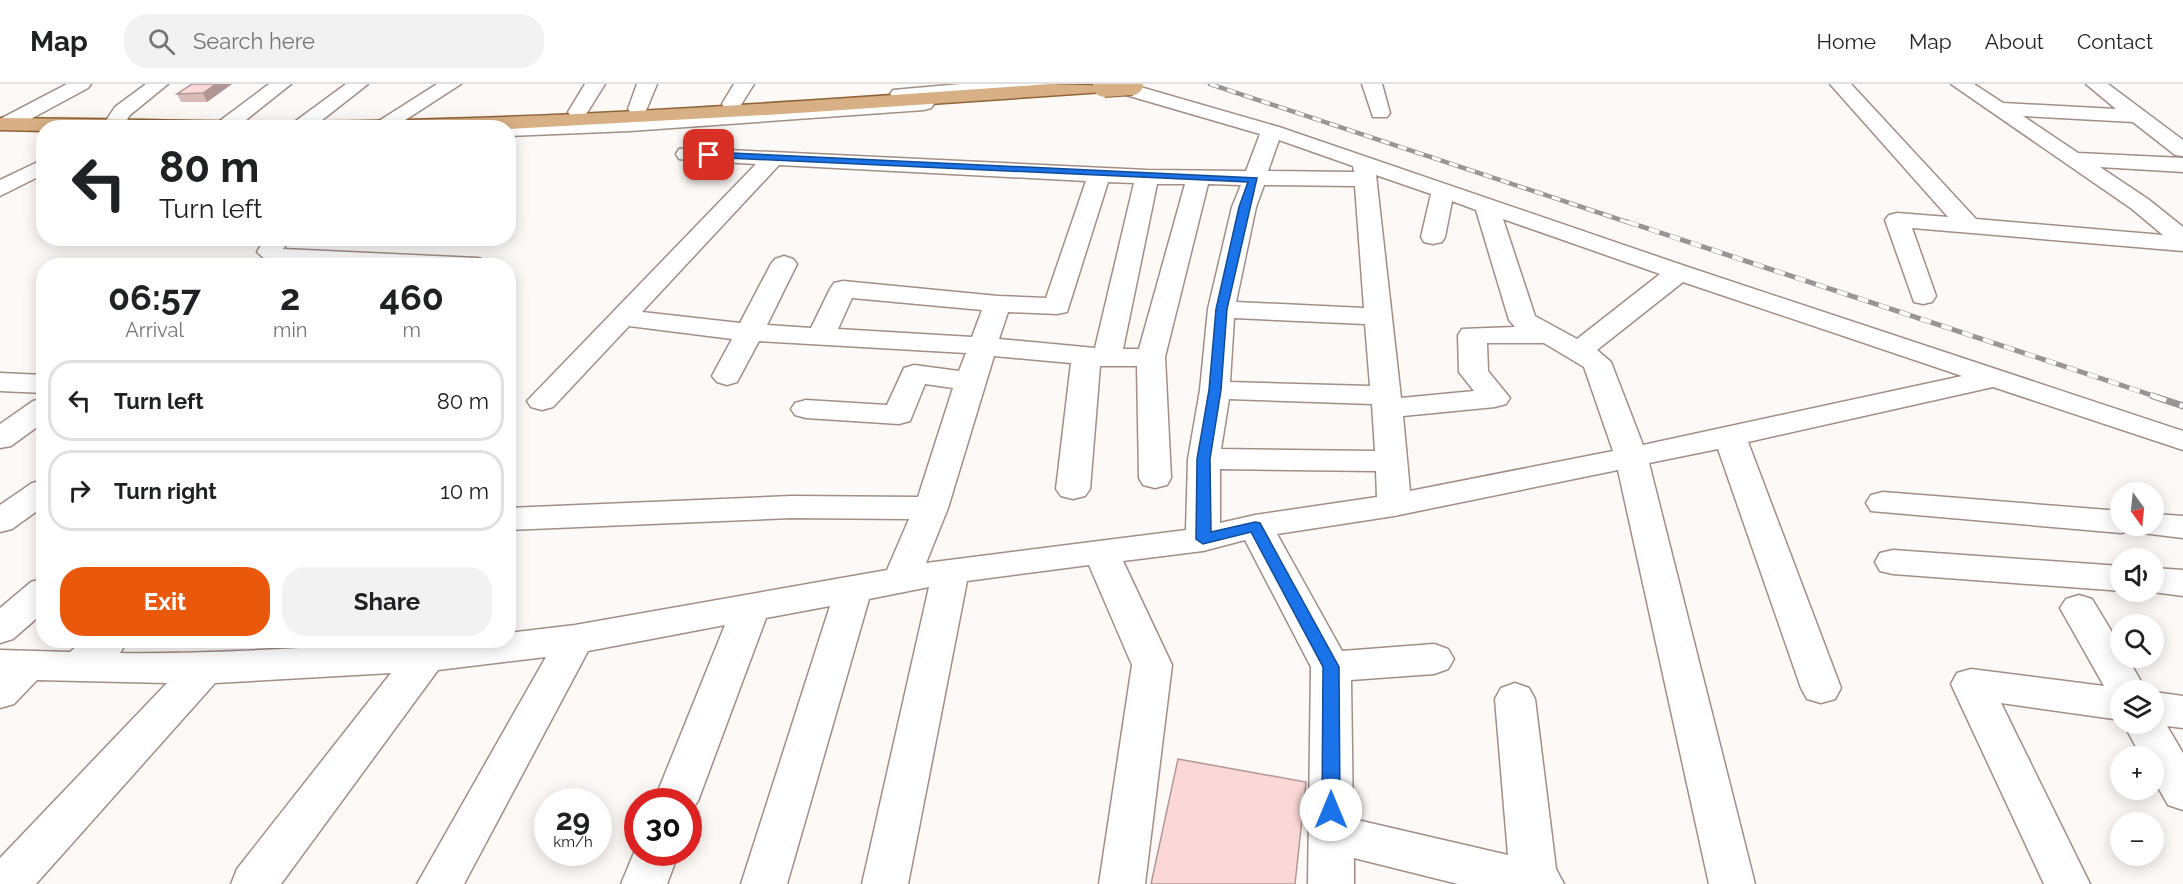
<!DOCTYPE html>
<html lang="en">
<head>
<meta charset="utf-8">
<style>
	body { margin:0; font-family:Raleway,sans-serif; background:#f2f2f2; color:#202124; height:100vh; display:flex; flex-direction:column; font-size:22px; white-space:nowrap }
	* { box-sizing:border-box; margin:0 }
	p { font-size:20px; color:#757577 }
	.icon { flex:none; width:33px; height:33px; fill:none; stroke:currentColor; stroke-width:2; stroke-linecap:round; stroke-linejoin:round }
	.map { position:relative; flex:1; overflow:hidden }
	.sheet { position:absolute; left:36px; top:174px; width:480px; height:390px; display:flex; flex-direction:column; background:#fff; border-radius:24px; box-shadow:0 3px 15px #0003 }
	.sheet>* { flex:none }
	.guide { position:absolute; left:36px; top:36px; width:480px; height:126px; border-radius:24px; box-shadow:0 3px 15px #0003; background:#fff; color:#202124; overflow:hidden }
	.needle { width:39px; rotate:165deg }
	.buttons { position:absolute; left:2110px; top:398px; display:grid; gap:12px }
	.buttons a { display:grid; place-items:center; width:54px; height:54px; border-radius:50%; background:#fff; box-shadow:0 3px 15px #0003; font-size:30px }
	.speed { position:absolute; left:534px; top:704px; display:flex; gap:12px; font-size:30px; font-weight:700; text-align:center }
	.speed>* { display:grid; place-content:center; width:78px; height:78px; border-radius:50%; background:#fff; box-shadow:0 3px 15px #0003; line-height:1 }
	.speed small { font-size:15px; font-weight:400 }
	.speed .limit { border:9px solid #d22; background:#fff; color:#111 }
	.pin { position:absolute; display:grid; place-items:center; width:51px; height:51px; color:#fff; margin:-26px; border-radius:12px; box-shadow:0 3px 9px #0006 }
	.me { position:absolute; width:66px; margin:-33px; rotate:0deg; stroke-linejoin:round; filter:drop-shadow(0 0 4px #0008) }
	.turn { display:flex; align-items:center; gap:21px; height:126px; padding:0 24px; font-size:27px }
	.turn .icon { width:78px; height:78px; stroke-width:2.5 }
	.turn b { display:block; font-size:42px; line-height:51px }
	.eta { display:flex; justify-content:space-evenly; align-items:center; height:102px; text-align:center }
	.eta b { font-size:36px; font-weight:700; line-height:42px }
	.cta { display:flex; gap:12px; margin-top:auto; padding:12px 24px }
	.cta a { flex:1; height:69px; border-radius:24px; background:#ea580c; color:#fff; font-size:24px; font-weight:700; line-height:69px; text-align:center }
	.cta a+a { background:#f2f2f2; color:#202124 }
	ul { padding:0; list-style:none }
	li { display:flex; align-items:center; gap:18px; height:81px; margin:0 12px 9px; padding:0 12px; border:3px solid #e0e0e0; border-radius:24px }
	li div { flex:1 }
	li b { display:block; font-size:22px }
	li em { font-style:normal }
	header { display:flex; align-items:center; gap:36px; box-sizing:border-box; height:84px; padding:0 30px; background:#fff; border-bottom:2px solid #e0e0e0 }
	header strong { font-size:28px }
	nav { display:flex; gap:33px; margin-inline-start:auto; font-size:21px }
	.search { width:420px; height:54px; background:#f2f2f2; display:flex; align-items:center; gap:15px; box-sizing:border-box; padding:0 21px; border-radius:24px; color:#757577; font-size:22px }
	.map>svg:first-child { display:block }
</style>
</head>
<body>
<header>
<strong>Map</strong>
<div class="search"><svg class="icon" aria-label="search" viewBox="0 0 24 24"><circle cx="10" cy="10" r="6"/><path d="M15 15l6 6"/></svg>Search here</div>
<nav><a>Home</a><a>Map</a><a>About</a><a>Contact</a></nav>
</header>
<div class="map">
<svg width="2183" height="800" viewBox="0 0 2183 800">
	<rect width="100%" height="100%" fill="#fdf9f7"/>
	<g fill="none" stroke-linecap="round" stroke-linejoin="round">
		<defs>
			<path id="minor" d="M67,0H91L88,4L14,44H0V35Z
				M146,0H168L130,31L122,44H101L115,23Z
				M269,0H291L236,44H214L217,39Z
				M346,0H368L312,44H290L293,39Z
				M437,0H461L393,44L371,42Z
				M585,0H605L585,32H571L568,28Z
				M637,0H657L645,29H631L628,25Z
				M734,0H754L739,24H725L722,20Z
				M961,0H1056L1046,6L925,14L934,20L931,24L924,26L630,47L508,52V44H499L508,40L630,35L899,16L890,10L893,6Z
				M1099,0H1130L1279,43L1688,183L2183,347V366L1993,303L1748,358L1841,604L1835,615L1821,619L1807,615L1801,604L1718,365L1649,379L1755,800H1709L1618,386L1394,432L1277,450L1342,567L1434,560L1448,565L1454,575L1448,585L1434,590L1351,596L1353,735L1508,771L1495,615L1501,604L1515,599L1529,604L1535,615L1556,785L1564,800H1458L1354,774V800H1308L1311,583L1245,456L1203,467L1123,477L1172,581L1145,800H1099L1132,581L1089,481L967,497L908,800H862L929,503L869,515L787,800H741L830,522L766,534L698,717L688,731V717H654L725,541L588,567L464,800H417L546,573L438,586L281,800H231L237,785L391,589L215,599L36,800H0V774L167,599L37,596L14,620L0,624V566L70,568L83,556H128L120,569C250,571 379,556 508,556V549L575,541L887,486L909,435L791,434L508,446V424L791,412L918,413L953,304L925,300L910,337L899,340L806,334L795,331L791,325L795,319L806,316L887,321L904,284L914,281L959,287L966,269L759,257L737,298L727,301L717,298L712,292L732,255L629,242L553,323L542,326L531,323L527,317L756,80L687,76L679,75L676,70L679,65L687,64L1147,86L1246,87L1260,50L1102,4ZM1279,56L1353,82L1354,88L1268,87ZM779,81L1086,97L1046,214L998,212L843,197L834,199L830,205L811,244L767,241L797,180L793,175L784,172L775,175L771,180L740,239L642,228ZM1376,91L1431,110L1421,153L1424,158L1433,160L1442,158L1445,153L1452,117L1476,126L1509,236L1515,243L1462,245L1458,251L1459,288L1474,307L1401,314ZM1108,98L1134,99L1095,264L999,255L1008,228L1057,230L1067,228ZM1157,100H1185L1139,265H1123ZM1208,100L1241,101L1232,123L1208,225L1200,306L1188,375L1186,446L926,479L948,424L994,272L1071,279L1056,405L1061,412L1073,415L1085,412L1090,405L1100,282H1137L1139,394L1143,401L1155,404L1167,401L1171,394L1165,273ZM1264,101L1355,102L1364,224L1236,218L1256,123ZM1503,135L1660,190L1577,255L1535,232ZM1683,198L1962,292L1643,361L1611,278L1597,266ZM852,214L982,226L972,253L838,245ZM1234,234L1365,240L1370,302L1230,298ZM1487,259H1544L1584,283L1613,367L1410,407L1403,332L1495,323L1506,320L1510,314L1488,287ZM1229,315L1372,320L1375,367L1221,365ZM1220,385L1376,387L1377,413L1255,431L1220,439Z
				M1362,0H1382L1390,29L1387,33H1373Z
				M1830,0H1851L1976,135L2163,151L2132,125L1951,0H1974L2003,19L2116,25L2086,0H2108L2183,56V72L2175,71L2133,38L2023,32L2078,69L2183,74V88L2100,83L2148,115L2183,143V167L1912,144L1936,212L1932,218L1923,220L1914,218L1885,136L1889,131L1897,129L1948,133Z
				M44,75V90L0,112V96Z
				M265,154H291L283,165L478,174L487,177L490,182L276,180L267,177L257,168Z
				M0,289L44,291V309L0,307Z
				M44,314V338L11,362L0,364V340L33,317Z
				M44,396V422L12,445L0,448V421L32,399Z
				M1883,408L2121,427V441H2136L2133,446L2121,449L1871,427L1866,419L1871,411Z
				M2154,430L2183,432V454L2142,449L2137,441H2154Z
				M1893,466L2121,482L2123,507L1893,490L1880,487L1875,478L1880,469Z
				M2154,484L2183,486V512L2145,507H2154Z
				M44,494V528L13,555L0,559V524L31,498Z
				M2079,511L2092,515L2121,563V573H2127L2146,606H2121V636L2001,619L2090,800H2044L1951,600L1957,589L1971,585L2104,602L2060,524L2066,515Z
				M2154,608L2183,612V644L2167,642L2183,669V726L2168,721L2154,696V672H2141L2123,639H2154Z
				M638,759V768H679L667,800H621Z"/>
			<path id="major" d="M1050,0L1114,2L1104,8L783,30L508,45L44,44V47L0,46V34C135,35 271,40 407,36C621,31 835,15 1050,0Z"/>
		</defs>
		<!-- minor casing -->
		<use href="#minor" stroke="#a18e87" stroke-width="3"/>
		<!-- major casing -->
		<use href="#major" stroke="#926335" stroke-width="3"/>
		<!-- minor -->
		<use href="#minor" fill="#fff" fill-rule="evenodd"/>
		<!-- major -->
		<use href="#major" fill="#d8b086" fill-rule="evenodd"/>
		<defs>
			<path id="rail-far2" d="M1210,0L1633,140"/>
			<path id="rail-far1" d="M1628,138L2157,313"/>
			<path id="rail" d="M2153,312L2183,322"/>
		</defs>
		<!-- rail-far2 casing -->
		<use href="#rail-far2" stroke="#9a9492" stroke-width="4.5"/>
		<!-- rail-far1 casing -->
		<use href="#rail-far1" stroke="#9a9492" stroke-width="5"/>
		<!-- rail casing -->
		<use href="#rail" stroke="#9a9492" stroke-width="7"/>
		<!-- rail-far2 -->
		<use href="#rail-far2" stroke="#fff" stroke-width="3" stroke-dasharray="9" stroke-linecap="butt"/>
		<!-- rail-far1 -->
		<use href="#rail-far1" stroke="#fff" stroke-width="4" stroke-dasharray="11" stroke-linecap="butt"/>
		<!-- rail -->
		<use href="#rail" stroke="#fff" stroke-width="4.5" stroke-dasharray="14" stroke-linecap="butt"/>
		<defs>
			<path id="major-bridge" d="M1104,2L1132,0"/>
		</defs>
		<!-- major-bridge casing -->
		<use href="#major-bridge" stroke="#926335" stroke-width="24" stroke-linecap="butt"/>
		<!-- major-bridge -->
		<use href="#major-bridge" stroke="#d8b086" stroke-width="22"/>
	</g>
	<!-- wall -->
	<path fill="#d8bab9" d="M192,0H232L207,18H181L177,10Z"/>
	<!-- shaded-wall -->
	<path fill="#b09796" d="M216,0H232L207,18L203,9Z"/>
	<!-- building -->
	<path fill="#fbd8d7" stroke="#b09796" stroke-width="1.5" d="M192,0H216L203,9L177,10Z
		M1178,675L1306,698L1295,800H1151Z"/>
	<!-- route -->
	<path fill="#1a73e8" stroke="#114b97" stroke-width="1.5" d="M709,68L1257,94L1227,225L1221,306L1210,375L1211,448L1255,438L1260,439L1339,583L1340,726L1337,731L1331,733L1324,731L1322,726L1323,583L1251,448L1203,460L1196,455L1197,375L1209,306L1216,225L1239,123L1248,98L706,73V69Z"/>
</svg>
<div class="buttons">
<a><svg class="needle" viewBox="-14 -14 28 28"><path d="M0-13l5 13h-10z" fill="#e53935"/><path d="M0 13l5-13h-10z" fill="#757577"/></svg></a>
<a><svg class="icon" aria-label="sound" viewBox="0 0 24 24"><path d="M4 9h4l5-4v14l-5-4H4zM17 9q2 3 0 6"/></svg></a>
<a><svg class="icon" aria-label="search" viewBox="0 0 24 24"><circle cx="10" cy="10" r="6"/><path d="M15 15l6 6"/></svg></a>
<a><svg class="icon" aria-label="layers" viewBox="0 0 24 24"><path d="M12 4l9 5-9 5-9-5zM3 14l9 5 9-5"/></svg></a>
<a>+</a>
<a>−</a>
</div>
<div class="speed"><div>29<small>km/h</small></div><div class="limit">30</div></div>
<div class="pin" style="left:709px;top:71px;background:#d93025"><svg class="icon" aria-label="arrive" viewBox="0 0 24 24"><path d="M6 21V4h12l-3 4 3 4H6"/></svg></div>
<svg class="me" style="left:1331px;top:726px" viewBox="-20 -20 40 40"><circle r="19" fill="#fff"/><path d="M0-13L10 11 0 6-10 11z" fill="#1a73e8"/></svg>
<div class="guide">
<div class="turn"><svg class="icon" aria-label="left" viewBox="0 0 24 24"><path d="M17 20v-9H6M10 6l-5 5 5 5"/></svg><div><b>80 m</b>Turn left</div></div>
</div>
<section class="sheet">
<div class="eta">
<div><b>06:57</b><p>Arrival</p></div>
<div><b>2</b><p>min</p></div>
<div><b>460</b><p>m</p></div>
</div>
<ul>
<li><svg class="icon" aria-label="left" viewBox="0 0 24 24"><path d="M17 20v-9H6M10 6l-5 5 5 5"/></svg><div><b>Turn left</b></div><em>80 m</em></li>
<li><svg class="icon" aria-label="right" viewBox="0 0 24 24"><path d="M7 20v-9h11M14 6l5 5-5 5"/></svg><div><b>Turn right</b></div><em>10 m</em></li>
</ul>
<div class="cta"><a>Exit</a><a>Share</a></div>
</section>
</div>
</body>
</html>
